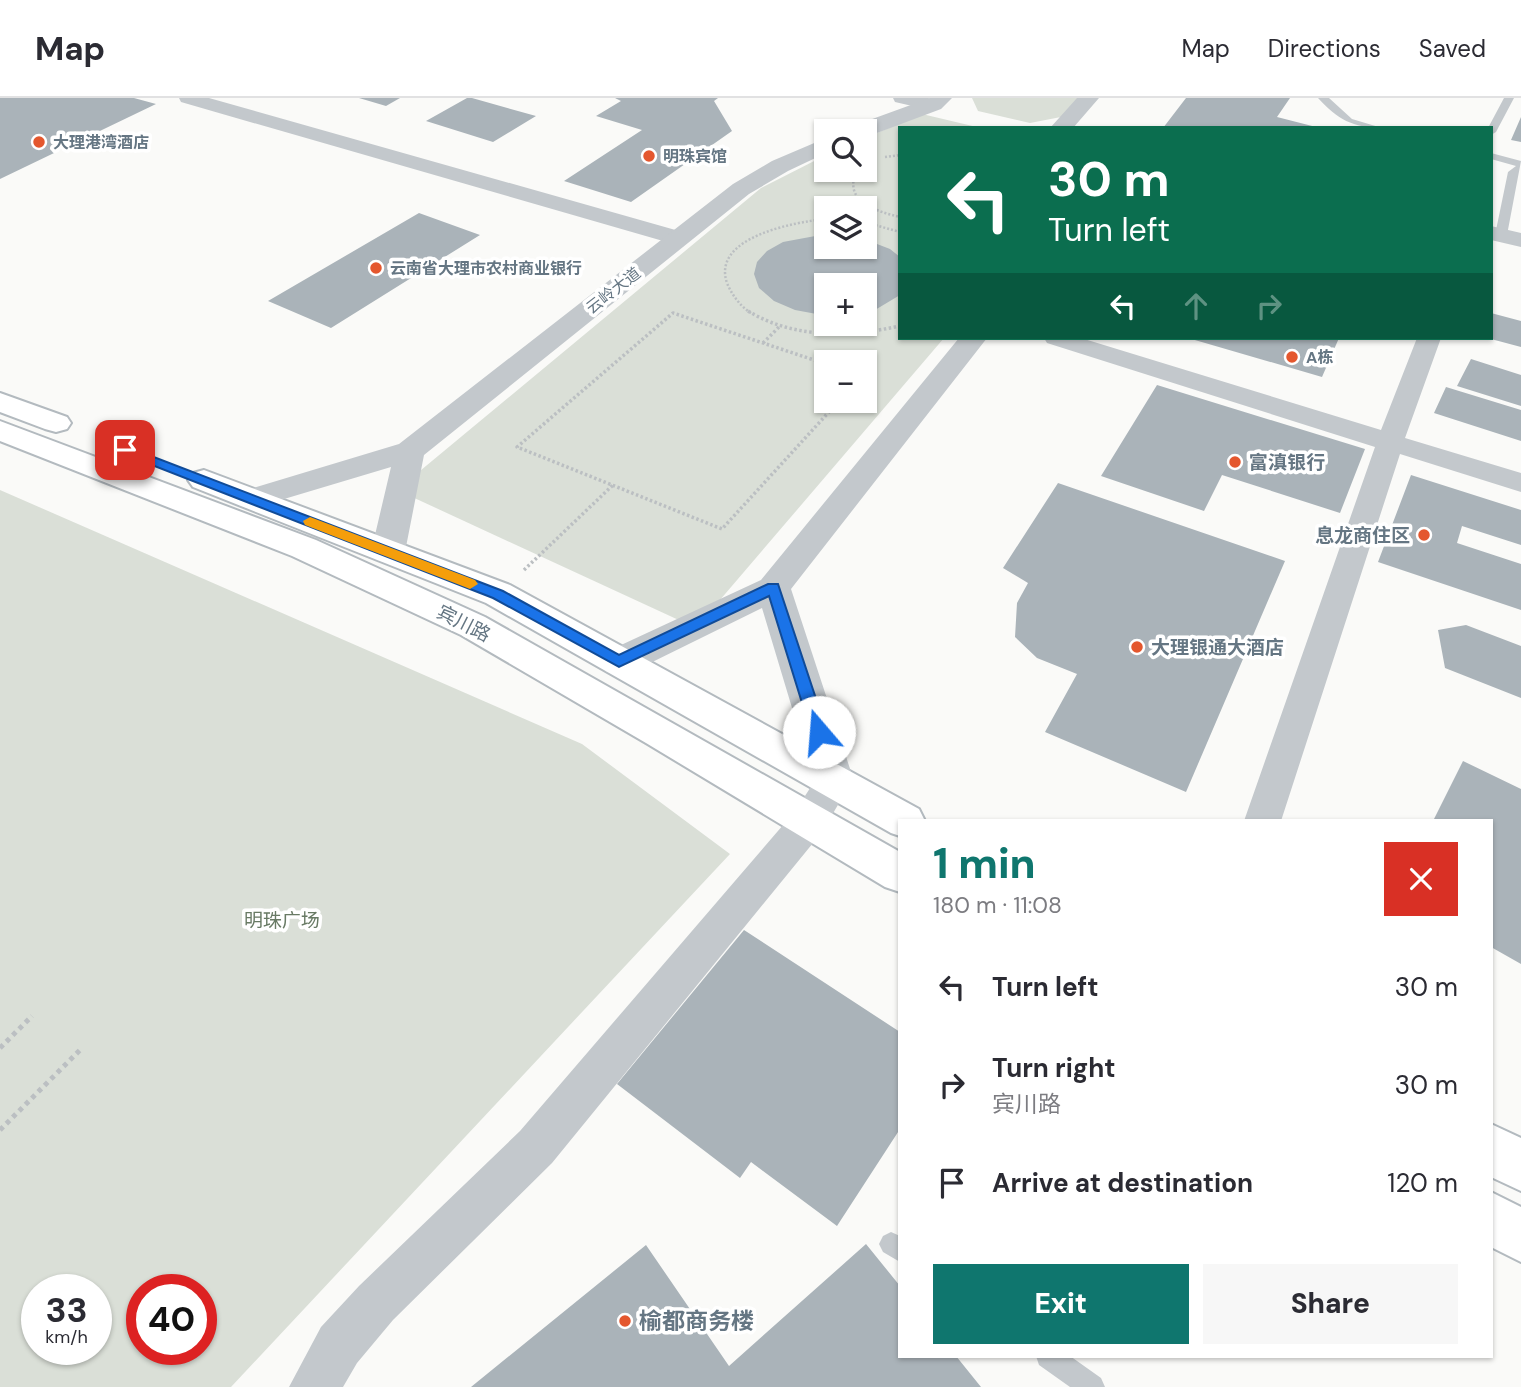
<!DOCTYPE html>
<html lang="en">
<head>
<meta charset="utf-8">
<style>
	body { margin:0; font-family:"DM Sans","Noto Sans SC",sans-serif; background:#f7f7f7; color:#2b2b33; height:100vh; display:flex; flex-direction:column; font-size:26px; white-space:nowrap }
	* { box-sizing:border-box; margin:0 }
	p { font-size:23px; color:#7c7c81 }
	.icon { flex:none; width:38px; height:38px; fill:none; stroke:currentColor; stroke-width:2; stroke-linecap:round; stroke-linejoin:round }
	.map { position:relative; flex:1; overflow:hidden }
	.sheet { position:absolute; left:898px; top:721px; width:595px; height:539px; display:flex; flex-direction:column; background:#fff; border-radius:0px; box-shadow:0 2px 5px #0004 }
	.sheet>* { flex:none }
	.top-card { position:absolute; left:898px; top:28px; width:595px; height:214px; border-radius:0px; box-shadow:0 2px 5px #0004; background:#0b6e4f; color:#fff; overflow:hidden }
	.tools { position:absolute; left:814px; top:21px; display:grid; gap:14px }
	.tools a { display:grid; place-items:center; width:63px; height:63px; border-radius:0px; background:#fff; box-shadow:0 2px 5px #0004; font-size:35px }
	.speed { position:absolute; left:21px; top:1176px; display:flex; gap:14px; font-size:35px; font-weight:700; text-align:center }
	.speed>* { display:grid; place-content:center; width:91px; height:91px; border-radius:50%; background:#fff; box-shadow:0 2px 5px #0004; line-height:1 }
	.speed small { font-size:18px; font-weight:400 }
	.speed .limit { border:10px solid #d22; background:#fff; color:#111 }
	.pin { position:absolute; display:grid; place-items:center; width:60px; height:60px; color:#fff; margin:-30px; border-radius:14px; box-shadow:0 4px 10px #0006 }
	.me { position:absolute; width:77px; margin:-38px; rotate:342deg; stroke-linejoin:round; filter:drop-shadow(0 0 5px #0008) }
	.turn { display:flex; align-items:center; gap:24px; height:147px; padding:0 35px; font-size:32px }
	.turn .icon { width:91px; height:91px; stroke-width:2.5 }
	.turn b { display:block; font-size:49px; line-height:60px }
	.lanes { display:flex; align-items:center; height:66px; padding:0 35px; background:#0003; justify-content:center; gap:35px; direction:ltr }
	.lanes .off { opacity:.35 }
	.round { display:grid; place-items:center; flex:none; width:74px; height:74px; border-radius:0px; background:#f7f7f7 }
	.overview { display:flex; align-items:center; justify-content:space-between; height:119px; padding:0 35px }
	h1 { font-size:42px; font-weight:800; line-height:52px; color:#0f766e }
	.action { display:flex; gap:14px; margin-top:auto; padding:14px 35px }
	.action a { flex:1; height:80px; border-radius:0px; background:#0f766e; color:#fff; font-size:28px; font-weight:800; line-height:80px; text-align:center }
	.action a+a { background:#f7f7f7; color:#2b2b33 }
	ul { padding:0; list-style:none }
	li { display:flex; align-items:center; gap:21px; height:98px; padding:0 35px }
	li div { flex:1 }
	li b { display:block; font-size:26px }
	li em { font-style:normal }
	header { display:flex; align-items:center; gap:42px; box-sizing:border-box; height:98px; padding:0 35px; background:#fff; border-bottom:2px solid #e1e1e2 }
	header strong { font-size:33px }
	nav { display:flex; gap:38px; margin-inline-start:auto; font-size:24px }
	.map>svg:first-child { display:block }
</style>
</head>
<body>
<header>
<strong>Map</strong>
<nav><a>Map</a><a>Directions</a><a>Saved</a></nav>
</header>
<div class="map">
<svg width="1521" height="1289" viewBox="0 0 1521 1289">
	<rect width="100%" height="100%" fill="#fafaf8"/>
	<!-- green -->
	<path fill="#dadfd7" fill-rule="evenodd" d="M972,0H1078L1061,19L1030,25L978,13Z
		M922,16L981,30H900V240H944L696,530L397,392L761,90L826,57V72H864L865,40ZM826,110H864V149H826ZM826,187H864V226H826ZM826,264H864V303H826Z
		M0,392L582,646L730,756L231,1289H0ZM37,1192H96V1251H37ZM142,1192H201V1251H142Z"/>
	<!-- building -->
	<path fill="#aab3b9" d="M0,0H134L156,6L0,81Z
		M359,0H400L386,8Z
		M467,0H472L536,18L493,44L426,23Z
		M615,0H718L714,3L732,33L631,104L564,83L642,32L596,18L621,3Z
		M1186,0H1290L1277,19L1320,30H1163Z
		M1521,19V44L1511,42Z
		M419,115L480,137L331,230L268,203Z
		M826,136V149H864V141L890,151L900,159V197L875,212L864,214V187H826V217H822L795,212L774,203L759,190L754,176L757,164L767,153L783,144Z
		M1491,215L1521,223V249L1491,241Z
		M1188,240H1339L1322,279Z
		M1471,261L1521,277V308L1457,288Z
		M1157,287L1365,351L1340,415L1222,377L1204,413L1101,378Z
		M1446,289L1521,312V343L1434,315Z
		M1411,377L1521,412V447L1462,428L1457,445L1521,466V512L1378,464Z
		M1058,385L1285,463L1186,694L1045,634L1077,576L1037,560L1015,539L1017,505L1028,485L1003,470Z
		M1466,527L1521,548V600L1445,570L1438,532Z
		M1463,663L1521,691V866L1491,849V723H1433Z
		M744,832L900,934V1031L837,1128L751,1064L740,1080L617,986Z
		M866,1146L900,1188V1258H956L981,1289H471L646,1147L729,1268Z"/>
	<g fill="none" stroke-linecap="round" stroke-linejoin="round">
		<defs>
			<path id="secondary" d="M0,295L67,319L71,325L67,331L56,334L45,331L0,314Z
				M0,323L316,442L485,519L900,754V794L885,789L646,645L461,537L292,458L0,343Z
				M204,372L510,487L919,711L925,723H900V738L891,735L486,505L193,389L188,382L193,375Z
				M1491,1026L1521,1040V1093L1491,1079Z
				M1491,1094L1521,1109V1164L1491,1149Z"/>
		</defs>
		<!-- secondary casing -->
		<use href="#secondary" stroke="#b3babf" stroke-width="4"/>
		<!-- path-far2 -->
		<path stroke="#bbbfc2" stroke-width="2.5" stroke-dasharray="2 2" stroke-linecap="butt" d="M885,59L900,57
			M857,72C842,103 875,113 900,119
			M864,124L900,134
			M751,215C740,208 732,197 727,185C711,139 795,124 826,121"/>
		<!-- path-far1 -->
		<path stroke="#bbbfc2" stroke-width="3.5" stroke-dasharray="2.5 2.5" stroke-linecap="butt" d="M748,213C794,241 849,239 900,228
			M763,245L780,228
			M826,266L673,215L517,349L722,431L839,303
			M524,472L613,387"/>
		<!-- path -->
		<path stroke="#bbbfc2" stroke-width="5" stroke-dasharray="4.5 4.5" stroke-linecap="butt" d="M0,950L32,918
			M0,1032L80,952"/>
		<!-- service -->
		<path fill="#c3c8cc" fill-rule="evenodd" d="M1318,0H1329L1352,21L1382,30C1353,30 1337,21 1318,0Z
			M1504,0H1514L1496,34L1491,37V30H1488Z
			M1491,55L1521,63L1507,137L1501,140L1495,137L1508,74L1516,68L1491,61Z
			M891,1134L900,1138V1164L883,1154L879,1146L883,1138Z
			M1036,1258H1070L1101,1280L1105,1289H1070L1039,1267Z"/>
		<!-- minor -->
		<path fill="#c3c8cc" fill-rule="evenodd" d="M179,0H209L686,135L689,140L686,145H670L181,4Z
			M893,0H928L941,3L944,7L934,13L895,4Z
			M1491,128L1521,135V149L1491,142Z
			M1044,240H1081L1381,332L1417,240H1441L1405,340L1521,375V394L1400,356L1281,723H1244L1375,349L1047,245Z
			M834,668L847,673L852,683L822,734L552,1065L393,1222L357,1265L343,1289H289L321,1229L359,1188L520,1033L796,712L821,673Z"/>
		<!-- tertiary -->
		<path fill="#c3c8cc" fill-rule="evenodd" d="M930,0H952L941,11L869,38L864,39V33H850L853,28Z
			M1077,0H1099L1073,30H1050Z
			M826,40V55L788,73L749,96L424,357L405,454L400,462L388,465L376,462L371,454L391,369L251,411L240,408L235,401L240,394L399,346L733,86L772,63Z
			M959,240H987L791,491L854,683L848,694L834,699L820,694L814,683L762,510L632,574L619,577L606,574L601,564L606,554L761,482Z"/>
		<!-- secondary -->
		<use href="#secondary" fill="#fff" fill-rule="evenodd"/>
	</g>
	<!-- route -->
	<path fill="#1a73e8" stroke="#114b97" stroke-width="2" d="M125,348L503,493L619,557L768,486H778L827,634L819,641L811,634L769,498L619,569L493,500L121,355L119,352Z"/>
	<!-- slow -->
	<path fill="#f59e0b" d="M310,419L475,482L478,486L470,491L465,489L305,427L303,423Z"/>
	<!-- markers -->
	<g fill="#e4572e" stroke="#fff" stroke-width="2.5">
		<circle cx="39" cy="44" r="7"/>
		<circle cx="649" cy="58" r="7"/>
		<circle cx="376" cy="170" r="7"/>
		<circle cx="1292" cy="259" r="7"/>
		<circle cx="1235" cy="364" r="7"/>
		<circle cx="1424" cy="437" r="7"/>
		<circle cx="1137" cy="549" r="7"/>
		<circle cx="625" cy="1223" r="7"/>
	</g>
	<g text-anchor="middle" stroke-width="7" stroke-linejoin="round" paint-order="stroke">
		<!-- far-poi labels -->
		<g font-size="16" font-weight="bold" fill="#657683" stroke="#fff" text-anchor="start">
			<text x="53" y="50">大理港湾酒店</text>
			<text x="663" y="64">明珠宾馆</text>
			<text x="390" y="176">云南省大理市农村商业银行</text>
			<text x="1306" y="265">A栋</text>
		</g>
		<!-- far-street labels -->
		<g font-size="16" fill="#657683" stroke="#fff">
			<text transform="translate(613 192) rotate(-38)" y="6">云岭大道</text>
		</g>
		<!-- poi labels -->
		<g font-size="19" font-weight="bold" fill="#657683" stroke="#fff" text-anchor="start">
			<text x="1249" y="371">富滇银行</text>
			<text x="1410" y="444" text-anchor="end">息龙商住区</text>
			<text x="1151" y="556">大理银通大酒店</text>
		</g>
		<!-- street labels -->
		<g font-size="19" fill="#657683" stroke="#fff">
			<text transform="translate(464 525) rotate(27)" y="7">宾川路</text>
		</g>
		<!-- park labels -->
		<g font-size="19" fill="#687a64" stroke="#fff">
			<text x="282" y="829">明珠广场</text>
		</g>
		<!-- near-poi labels -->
		<g font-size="23" font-weight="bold" fill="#657683" stroke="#fff" text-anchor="start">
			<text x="639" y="1231">榆都商务楼</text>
		</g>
	</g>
</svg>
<div class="tools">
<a><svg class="icon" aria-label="search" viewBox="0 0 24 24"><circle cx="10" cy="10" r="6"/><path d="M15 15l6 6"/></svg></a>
<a><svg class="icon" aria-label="layers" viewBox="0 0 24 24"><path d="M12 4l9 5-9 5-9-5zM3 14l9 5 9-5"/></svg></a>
<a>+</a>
<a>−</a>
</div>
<div class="speed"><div>33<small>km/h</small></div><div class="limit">40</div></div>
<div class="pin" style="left:125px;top:352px;background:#d93025"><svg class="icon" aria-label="arrive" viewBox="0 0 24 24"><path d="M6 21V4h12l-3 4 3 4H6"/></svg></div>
<svg class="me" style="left:819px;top:634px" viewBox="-20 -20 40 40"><circle r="19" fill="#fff"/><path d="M0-13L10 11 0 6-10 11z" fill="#1a73e8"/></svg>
<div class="top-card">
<div class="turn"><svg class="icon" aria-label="left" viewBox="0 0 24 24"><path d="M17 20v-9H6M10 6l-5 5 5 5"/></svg><div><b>30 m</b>Turn left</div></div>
<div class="lanes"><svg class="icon" aria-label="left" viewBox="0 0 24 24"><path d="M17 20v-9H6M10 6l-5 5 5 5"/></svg><svg class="icon off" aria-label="ahead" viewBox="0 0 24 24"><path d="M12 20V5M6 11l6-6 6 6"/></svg><svg class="icon off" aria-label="right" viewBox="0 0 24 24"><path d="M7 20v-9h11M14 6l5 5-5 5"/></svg></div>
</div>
<section class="sheet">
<div class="overview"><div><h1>1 min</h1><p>180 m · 11:08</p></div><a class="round" style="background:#d93025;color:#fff"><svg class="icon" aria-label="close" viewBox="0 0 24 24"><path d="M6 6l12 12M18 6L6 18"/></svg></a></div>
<ul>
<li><svg class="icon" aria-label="left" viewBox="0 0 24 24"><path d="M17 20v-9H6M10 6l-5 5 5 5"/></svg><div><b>Turn left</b></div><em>30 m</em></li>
<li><svg class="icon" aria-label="right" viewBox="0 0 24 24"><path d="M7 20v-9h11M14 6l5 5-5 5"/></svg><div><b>Turn right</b><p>宾川路</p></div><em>30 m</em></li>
<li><svg class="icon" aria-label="arrive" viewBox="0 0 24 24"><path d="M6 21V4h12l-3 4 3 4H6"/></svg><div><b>Arrive at destination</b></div><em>120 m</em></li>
</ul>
<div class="action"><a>Exit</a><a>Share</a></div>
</section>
</div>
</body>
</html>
